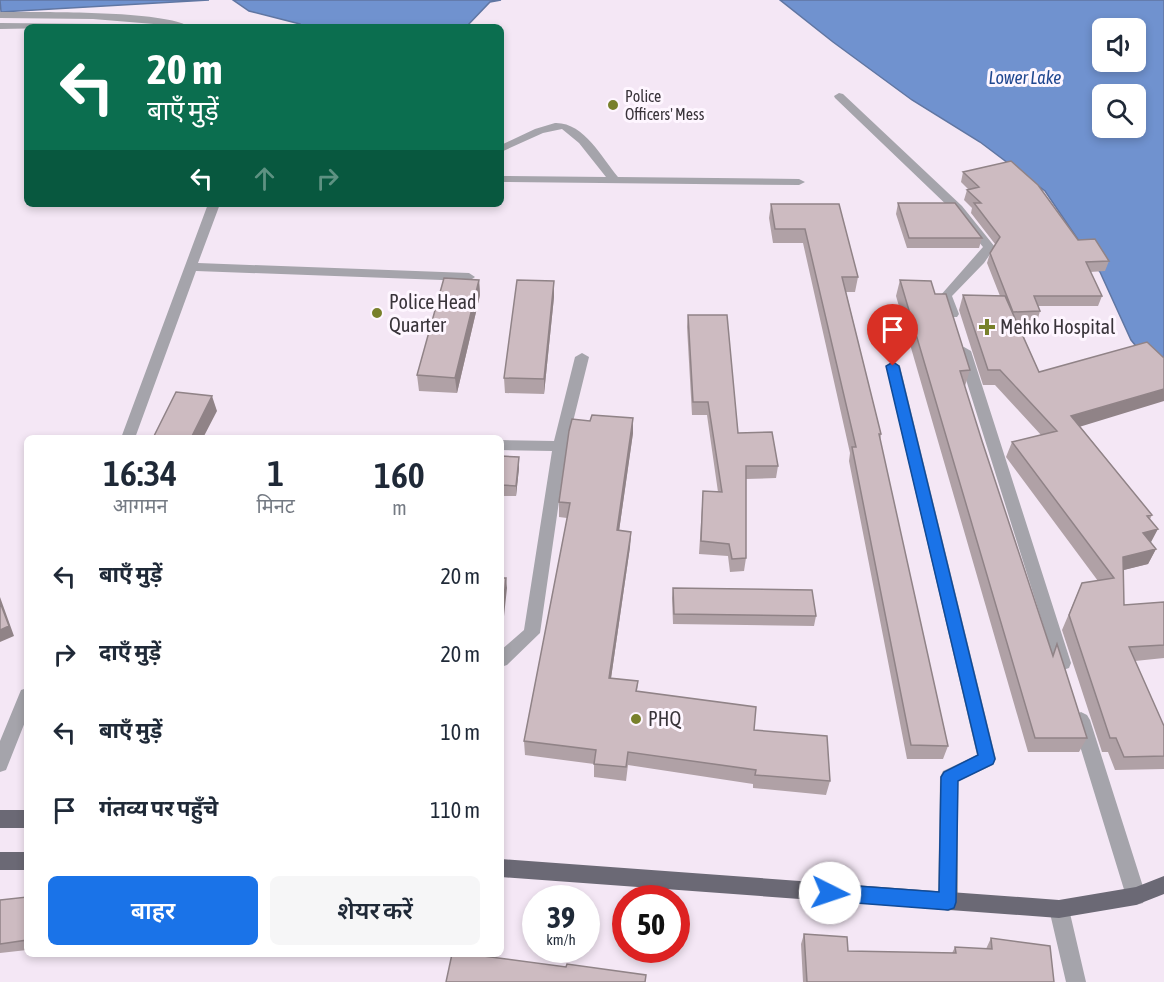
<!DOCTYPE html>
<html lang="hi">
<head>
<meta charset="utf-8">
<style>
	body { margin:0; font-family:"Asap Condensed","Noto Sans Devanagari",sans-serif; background:#f6f6f7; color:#1f2937; height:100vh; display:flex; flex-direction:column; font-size:22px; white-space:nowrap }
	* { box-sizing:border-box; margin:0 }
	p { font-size:20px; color:#747a83 }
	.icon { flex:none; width:33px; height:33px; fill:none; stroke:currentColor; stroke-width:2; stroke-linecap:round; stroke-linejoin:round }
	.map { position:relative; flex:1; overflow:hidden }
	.sheet { position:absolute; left:24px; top:435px; width:480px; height:522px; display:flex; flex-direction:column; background:#fff; border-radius:9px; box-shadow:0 3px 9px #0003 }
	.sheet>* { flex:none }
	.top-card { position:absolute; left:24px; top:24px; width:480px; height:183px; border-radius:9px; box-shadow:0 3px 9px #0003; background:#0b6e4f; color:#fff; overflow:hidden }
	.buttons { position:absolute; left:1092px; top:18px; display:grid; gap:12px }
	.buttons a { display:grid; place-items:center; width:54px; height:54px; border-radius:9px; background:#fff; box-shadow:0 3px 9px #0003; font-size:30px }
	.speed { position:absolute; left:522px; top:885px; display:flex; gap:12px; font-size:30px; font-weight:700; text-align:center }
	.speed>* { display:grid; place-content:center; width:78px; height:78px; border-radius:50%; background:#fff; box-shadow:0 3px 9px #0003; line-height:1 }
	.speed small { font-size:15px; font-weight:400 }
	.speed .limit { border:9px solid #d22; background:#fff; color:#111 }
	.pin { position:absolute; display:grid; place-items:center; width:51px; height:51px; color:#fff; margin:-62px -26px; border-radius:50% 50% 50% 0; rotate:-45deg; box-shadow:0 0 6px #0007 }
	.pin .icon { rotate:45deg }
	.me { position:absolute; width:66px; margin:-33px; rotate:94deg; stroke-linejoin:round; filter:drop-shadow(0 0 4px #0008) }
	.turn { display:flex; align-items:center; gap:21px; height:126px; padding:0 24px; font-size:27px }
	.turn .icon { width:78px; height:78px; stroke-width:2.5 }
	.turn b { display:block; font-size:42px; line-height:51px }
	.lanes { display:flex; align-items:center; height:57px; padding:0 24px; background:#0003; justify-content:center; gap:30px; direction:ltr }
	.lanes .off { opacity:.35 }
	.eta { display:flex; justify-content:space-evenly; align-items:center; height:102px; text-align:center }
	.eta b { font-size:36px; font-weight:600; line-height:42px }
	.cta { display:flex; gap:12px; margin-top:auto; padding:12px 24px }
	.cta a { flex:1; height:69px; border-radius:9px; background:#1a73e8; color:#fff; font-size:24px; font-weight:600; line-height:69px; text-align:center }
	.cta a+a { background:#f6f6f7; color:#1f2937 }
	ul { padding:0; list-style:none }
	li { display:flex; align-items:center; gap:18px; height:78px; padding:0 24px }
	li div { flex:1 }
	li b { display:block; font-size:22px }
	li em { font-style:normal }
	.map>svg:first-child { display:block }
</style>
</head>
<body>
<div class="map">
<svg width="1164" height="982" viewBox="0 0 1164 982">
	<rect width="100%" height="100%" fill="#f4e7f5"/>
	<!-- water -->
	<path fill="#7092cf" stroke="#6076a2" stroke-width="1.5" fill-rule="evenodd" d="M0,0H209L1,12Z
		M233,0H501L490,2L466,27H304L300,24L249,11Z
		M780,0H1164V380L1131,340L1100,272L1045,191L980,142L912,100L833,42ZM1102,28H1136V62H1102ZM1102,94H1136V128H1102Z"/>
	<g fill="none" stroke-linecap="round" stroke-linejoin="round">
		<!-- minor -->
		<path fill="#a5a4ab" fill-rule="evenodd" d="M0,12C35,12 166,10 190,27L93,19L0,18Z
			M0,23L104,24L109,27L0,29Z
			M839,93L843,94L962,206L995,247L984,263L952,296L959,314L957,317H947L940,296L983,247L954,212L835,98L834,96Z
			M555,123C584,122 602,158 618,177L799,179L805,182L799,185L501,182V176L606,177L579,143L562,129L543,133L501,152V145L535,129Z
			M208,204H220L198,263L469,273L475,277L469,281L196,271L135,438H121Z
			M964,347L971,351L1071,663L1069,668L1063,670L1057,668L1055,663L957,351Z
			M582,353L589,357L567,446L540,633L507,665L501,667V650L524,630L552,451L501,450V440L554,441L575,357Z
			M893,361L900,366L996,759L993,765L958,781V902L955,909L948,911L941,909L938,902L940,777L943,771L977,755L886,366Z
			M27,688V717L6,770L0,772V741L21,690Z
			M1081,712L1087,715L1090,720L1146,896L1143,903L1136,905L1129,903L1126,896L1072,720L1075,715Z
			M1059,900L1066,902L1069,909L1086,982H1066L1049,909L1052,902Z"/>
		<!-- major -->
		<path fill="#6b6975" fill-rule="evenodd" d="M0,810H27V828H0Z
			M0,852H27V870H0Z
			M501,859L1059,900L1136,887L1164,876V894L1136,905L1059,918L501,877Z"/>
	</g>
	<!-- wall -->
	<path fill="#b0a1a6" d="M963,172L1078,240L1109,261L1105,271L1090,272L1102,296L1098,306H1038L1040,311L1037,322H1017L1039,372L1080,426L1152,515L1150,519L1151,543L1156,549L1148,564L1123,570L1124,605L1164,602V658L1135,661L1164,726V769L1115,770L1108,752H1102L1062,630L1082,583L1098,581L1006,457L1012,442L1041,435L995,385H983L959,310L963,295L1000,296L987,263L990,253L995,244L971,213L972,208L964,200L967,190H969L961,182Z
		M898,203L982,238L979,248H907L896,214Z
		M771,204H839L858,277L855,292H846L881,434L880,440L948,746L943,759H907L849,461L850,453L803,243H773L769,218Z
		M479,280L480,295L457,393L419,391L417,375Z
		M900,280L935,294L970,370L965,386H964L982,441L1052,655L1057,644L1087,738L1079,752H1028L896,296Z
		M554,281V297L544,394L505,393L504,378Z
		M688,315L738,433L778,466L776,478L746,479V558L744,571L730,572L728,556L699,554L703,491L718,492L707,415H692L687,327Z
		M633,418V433L619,531L631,532L630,547L611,678L638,681L637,691L754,730L830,781L826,795L753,788V784L628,765L626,781L594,777V764L525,755L524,741L567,518L559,517V502L590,421Z
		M501,456L519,468L516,496H501Z
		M673,588L816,616L814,626L673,624L672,598Z
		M27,897V950L0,953V900Z
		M804,934L848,951L952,953L955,947L986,949L991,938L1054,982H803L801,944Z"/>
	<!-- shaded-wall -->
	<path fill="#908387" d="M479,280L480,295L457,393L455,378Z
		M554,281V297L544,394V379Z
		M1164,389V401L1066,431L1071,416Z
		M212,396L217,411L203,438H191Z
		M633,418V433L617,545V530Z
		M519,457V468L516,496V486Z
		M1158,529L1150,544L1143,533Z
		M631,532L630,547L609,692V678Z
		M1156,549L1148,564L1116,572L1123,557Z
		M506,578L507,588L502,635L501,625Z
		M0,597L14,636L0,642Z"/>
	<!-- building -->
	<path fill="#cdbbc1" stroke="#908387" stroke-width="1.5" d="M1011,161L1038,185L1078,240L1095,239L1109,261L1086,262L1102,296H1034L1040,311L1013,312L990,253L1000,237L974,203H981L967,190L979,187L963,172Z
		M898,203H955L982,238H909Z
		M771,204H839L858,277H842L881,434H879L948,746L911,745L852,447H856L805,229H775Z
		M444,278L479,280L455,378L417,375Z
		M517,280L554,281L544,379L504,378Z
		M900,280L931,281L935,294H946L970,370L960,371L982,441L1053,656L1057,644L1087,738H1035Z
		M963,295L1005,296L1039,372L1147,342L1164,358V389L1071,416L1152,515L1147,516L1158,529L1143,533L1156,549L1123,557L1124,605L1164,602V645L1129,647L1164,726V756L1124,757L1116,738H1110L1069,615L1082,583L1114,578L1012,442L1057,431L1000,370H988Z
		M688,315H727L738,433L772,432L778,466H746V558L732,559L729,544L701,541L703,491L722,492L708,402H693Z
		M176,392L212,396L191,438H153Z
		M592,415L633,418L617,530L631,532L609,678L638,681L636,691L756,707L754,730L827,736L830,781L755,775L756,770L628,752L626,767L594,764L596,750L524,741L570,503L559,502L569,431L572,419L590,421Z
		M501,456L519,457L516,486L501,485Z
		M501,578H506L501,625Z
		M673,588L812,590L816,616L674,614Z
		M0,602L9,626L0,630Z
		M27,897V940L0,944V900Z
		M804,934L847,937L848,951L956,953L955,947L992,949L991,938L1050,946L1054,982H807Z
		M452,954H468L566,967L567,964L646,975L645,982H446Z"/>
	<!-- route -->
	<path fill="#1a73e8" stroke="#114b97" stroke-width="1.5" d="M893,362L899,366L995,759L993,764L958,781L956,902L954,908L948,910L830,901L824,899L821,893L824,887L830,884L939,892L941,777L944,772L978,755L886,366Z"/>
	<!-- markers -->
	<g fill="#78802b" stroke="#fef6ff" stroke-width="2">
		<circle cx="613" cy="105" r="6"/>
		<circle cx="377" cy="313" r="6"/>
		<path d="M984 318h6v6h6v6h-6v6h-6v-6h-6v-6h6z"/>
		<circle cx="636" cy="719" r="6"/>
	</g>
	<g text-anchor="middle" stroke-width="6" stroke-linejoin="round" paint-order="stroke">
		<!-- far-poi labels -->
		<g font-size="16" fill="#39343a" stroke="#fef6ff" text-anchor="start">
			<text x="625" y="102">Police<tspan x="625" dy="18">Officers' Mess</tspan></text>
		</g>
		<!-- far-water labels -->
		<g font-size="18" font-style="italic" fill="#204790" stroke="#fef6ff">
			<text x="1025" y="84">Lower Lake</text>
		</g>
		<!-- poi labels -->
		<g font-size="20" fill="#39343a" stroke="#fef6ff" text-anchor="start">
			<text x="389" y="309">Police Head<tspan x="389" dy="23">Quarter</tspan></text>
			<text x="1000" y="334">Mehko Hospital</text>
			<text x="648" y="726">PHQ</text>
		</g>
	</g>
</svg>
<div class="buttons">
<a><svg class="icon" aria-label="sound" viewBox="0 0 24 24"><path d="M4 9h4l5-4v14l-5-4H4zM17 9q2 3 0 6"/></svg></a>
<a><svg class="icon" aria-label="search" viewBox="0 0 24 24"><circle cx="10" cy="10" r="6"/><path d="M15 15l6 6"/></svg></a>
</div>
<div class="speed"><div>39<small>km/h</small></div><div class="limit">50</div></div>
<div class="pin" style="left:893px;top:366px;background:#d93025"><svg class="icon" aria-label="arrive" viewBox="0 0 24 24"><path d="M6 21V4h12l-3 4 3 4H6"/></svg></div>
<svg class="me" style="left:830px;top:893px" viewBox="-20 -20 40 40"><circle r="19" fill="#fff"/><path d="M0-13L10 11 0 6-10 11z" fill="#1a73e8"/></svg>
<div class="top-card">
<div class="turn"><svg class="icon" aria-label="left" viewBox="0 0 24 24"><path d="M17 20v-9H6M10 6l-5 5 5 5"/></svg><div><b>20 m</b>बाएँ मुड़ें</div></div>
<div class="lanes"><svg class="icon" aria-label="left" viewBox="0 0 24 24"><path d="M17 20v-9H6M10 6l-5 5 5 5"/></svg><svg class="icon off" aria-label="ahead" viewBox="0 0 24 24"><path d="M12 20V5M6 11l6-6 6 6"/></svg><svg class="icon off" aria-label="right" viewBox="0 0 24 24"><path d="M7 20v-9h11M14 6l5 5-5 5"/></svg></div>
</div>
<section class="sheet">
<div class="eta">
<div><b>16:34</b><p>आगमन</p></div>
<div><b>1</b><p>मिनट</p></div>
<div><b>160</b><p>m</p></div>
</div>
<ul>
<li><svg class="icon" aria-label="left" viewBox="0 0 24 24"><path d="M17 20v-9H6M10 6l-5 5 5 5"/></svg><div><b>बाएँ मुड़ें</b></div><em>20 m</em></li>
<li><svg class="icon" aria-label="right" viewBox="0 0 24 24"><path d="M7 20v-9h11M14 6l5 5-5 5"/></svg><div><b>दाएँ मुड़ें</b></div><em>20 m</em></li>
<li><svg class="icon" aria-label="left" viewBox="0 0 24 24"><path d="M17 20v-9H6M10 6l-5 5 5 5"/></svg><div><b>बाएँ मुड़ें</b></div><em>10 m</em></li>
<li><svg class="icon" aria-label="arrive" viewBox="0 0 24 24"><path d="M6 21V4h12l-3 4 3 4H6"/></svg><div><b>गंतव्य पर पहुँचे</b></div><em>110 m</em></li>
</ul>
<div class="cta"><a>बाहर</a><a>शेयर करें</a></div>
</section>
</div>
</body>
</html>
